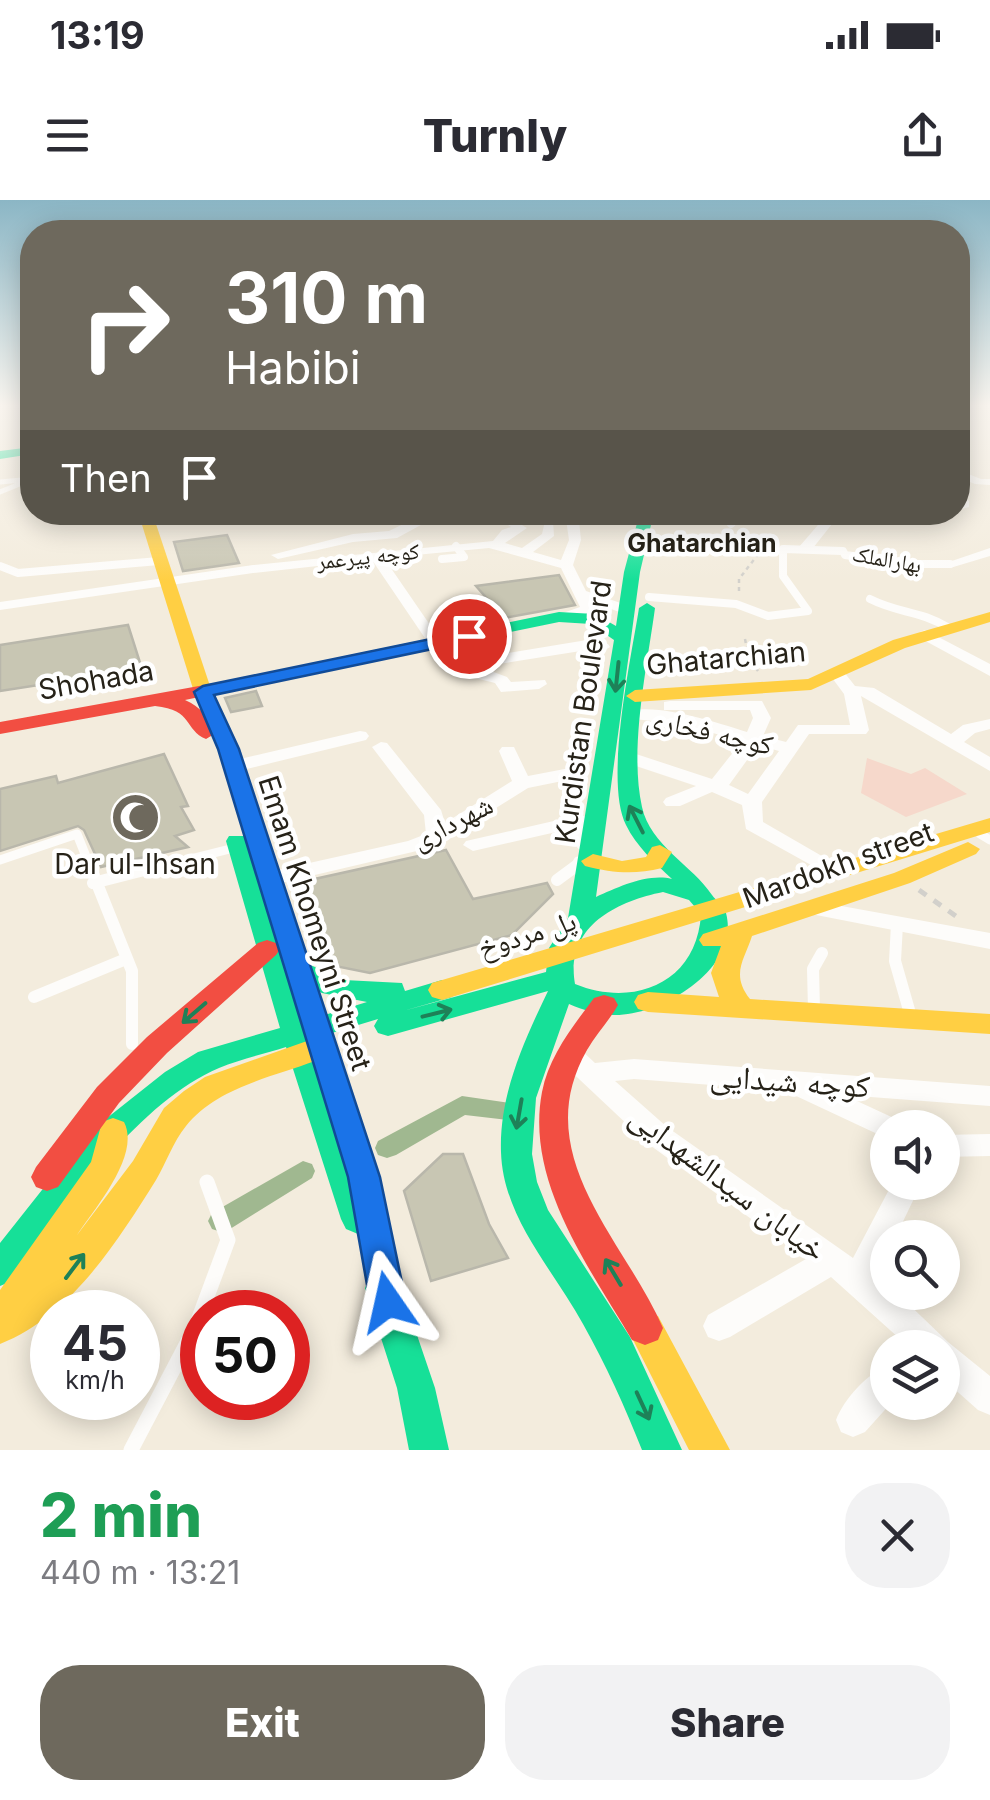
<!DOCTYPE html>
<html lang="en">
<head>
<meta charset="utf-8">
<style>
	body { margin:0; font-family:Inter,"Noto Naskh Arabic",sans-serif; background:#f2f2f3; color:#2b2b33; height:100vh; display:flex; flex-direction:column; font-size:38px; white-space:nowrap }
	* { box-sizing:border-box; margin:0 }
	p { font-size:32px; color:#7c7c81 }
	.icon { flex:none; width:55px; height:55px; fill:none; stroke:currentColor; stroke-width:2; stroke-linecap:round; stroke-linejoin:round }
	.map { position:relative; height:1250px; overflow:hidden }
	.panel { display:flex; flex-direction:column; background:#fff; flex:1 }
	.panel>* { flex:none }
	.hud { position:absolute; left:20px; top:20px; width:950px; height:305px; border-radius:40px; box-shadow:0 5px 25px #0003; background:#6e695d; color:#fff; overflow:hidden }
	.controls { position:absolute; left:870px; top:910px; display:grid; gap:20px }
	.controls a { display:grid; place-items:center; width:90px; height:90px; border-radius:50%; background:#fff; box-shadow:0 5px 25px #0003; font-size:50px }
	.speed { position:absolute; left:30px; top:1090px; display:flex; gap:20px; font-size:50px; font-weight:700; text-align:center }
	.speed>* { display:grid; place-content:center; width:130px; height:130px; border-radius:50%; background:#fff; box-shadow:0 5px 25px #0003; line-height:1 }
	.speed small { font-size:25px; font-weight:400 }
	.speed .limit { border:15px solid #d22; background:#fff; color:#111 }
	.pin { position:absolute; display:grid; place-items:center; width:85px; height:85px; color:#fff; margin:-42px; border:5px solid #fff; border-radius:50%; box-shadow:0 2px 10px #0007 }
	.me { position:absolute; width:110px; margin:-55px; rotate:349deg; stroke-linejoin:round; filter:drop-shadow(0 0 8px #0008) }
	.turn { display:flex; align-items:center; gap:35px; height:210px; padding:0 40px; font-size:45px }
	.turn .icon { width:130px; height:130px; stroke-width:2.5 }
	.turn b { display:block; font-size:70px; line-height:85px }
	.then { display:flex; align-items:center; height:95px; padding:0 40px; background:#0003; gap:20px; font-size:38px }
	.round { display:grid; place-items:center; flex:none; width:105px; height:105px; border-radius:40px; background:#f2f2f3 }
	.overview { display:flex; align-items:center; justify-content:space-between; height:170px; padding:0 40px }
	h1 { font-size:60px; font-weight:800; line-height:75px; color:#1e9e55 }
	.action { display:flex; gap:20px; margin-top:auto; padding:20px 40px }
	.action a { flex:1; height:115px; border-radius:40px; background:#6e695d; color:#fff; font-size:40px; font-weight:800; line-height:115px; text-align:center }
	.action a+a { background:#f2f2f3; color:#2b2b33 }
	.status { display:flex; justify-content:space-between; align-items:center; height:70px; padding:0 50px; background:#fff; direction:ltr }
	.status svg { height:28px; fill:currentColor }
	header { display:flex; justify-content:space-between; align-items:center; height:130px; padding:0 40px; background:#fff; font-size:45px; font-weight:800 }
	.map>svg:first-child { display:block }
</style>
</head>
<body>
<div class="status"><b>13:19</b><svg viewBox="0 0 49 12"><path d="M0 12V9h3v3zM5 12V6h3v6zM10 12V3h3v9zM15 12V0h3v12zM26 1h20v11H26zM47 4h2v5h-2z"/></svg></div>
<header><svg class="icon" aria-label="menu" viewBox="0 0 24 24"><path d="M4 6h16M4 12h16M4 18h16"/></svg>Turnly<svg class="icon" aria-label="share" viewBox="0 0 24 24"><path d="M12 15V3M7 8l5-5 5 5M5 13v7h14v-7"/></svg></header>
<div class="map">
<svg width="990" height="1250" viewBox="0 0 990 1250">
	<rect width="100%" height="100%" fill="#f3ecdd"/>
	<!-- green -->
	<path fill="#f6d8cb" d="M867,558L911,574L925,568L967,594L906,617L861,593Z"/>
	<g fill="none" stroke-linecap="round" stroke-linejoin="round">
		<!-- canal -->
		<path fill="#a0b890" fill-rule="evenodd" d="M462,896L516,904L520,911L516,918L508,920L465,915L396,955L387,958L378,955L375,948L378,941Z
			M303,961L312,964L315,971L312,978L230,1029L221,1032L212,1029L208,1021L212,1013Z"/>
	</g>
	<!-- building -->
	<path fill="#c8c6b3" stroke="#b9b7ab" stroke-width="2.5" d="M227,335L239,363L183,371L174,342Z
		M559,375L575,405L504,418L476,386Z
		M128,425L142,469L0,491V445Z
		M256,491L262,506L231,512L225,498Z
		M164,554L188,606L181,607L194,630L175,636L188,647L101,667L84,630L78,626L0,651V589L56,576L58,583Z
		M446,650L473,699L547,683L553,694L512,735L370,773L335,766L313,733H309L292,684Z
		M443,954H463L489,1024L508,1058L431,1081L404,991Z"/>
	<g fill="none" stroke-linecap="round" stroke-linejoin="round">
		<!-- path-far1 -->
		<path stroke="#d2d0cb" stroke-width="2.5" stroke-dasharray="4 4" stroke-linecap="butt" d="M739,391V379L763,348L750,347L740,331
			M745,439L749,459L758,471"/>
		<!-- path -->
		<path stroke="#d2d0cb" stroke-width="5" stroke-dasharray="9 9" stroke-linecap="butt" d="M919,690L960,719"/>
		<!-- lane-far4 -->
		<path stroke="#fdfcfa" stroke-width="5" d="M0,282L22,280
			M0,292L32,279
			M732,323L743,312"/>
		<!-- lane-far3 -->
		<path stroke="#fdfcfa" stroke-width="8" d="M731,324L734,321
			M442,359L464,357L456,346
			M0,366L18,373L159,361
			M649,397L736,404L768,416L808,411L783,376V349L843,351L845,355L910,364H950
			M870,399C900,414 919,410 949,428"/>
		<!-- lane-far2 -->
		<path stroke="#fdfcfa" stroke-width="9" d="M575,573L581,645
			M980,634L990,640
			M0,660L77,634L91,669
			M150,669L238,647
			M574,669L578,661"/>
		<!-- lane-far1 -->
		<path stroke="#fdfcfa" stroke-width="12" d="M90,666L132,771V844
			M557,680L576,666
			M93,683L160,666
			M897,724L895,761L911,817
			M34,797L126,759
			M814,809L813,769L822,753"/>
		<!-- lane -->
		<path stroke="#fdfcfa" stroke-width="15" d="M131,1250L196,1126L228,1040L207,982"/>
		<!-- street -->
		<path fill="#fdfcfa" fill-rule="evenodd" d="M958,270L981,279H990V285L975,284L958,277Z
			M958,295L969,301V307L958,310Z
			M565,312L630,316L636,320L630,324L579,321L581,340L573,365L586,391L632,407V413H622L592,402L595,409L593,412L563,419V413L580,407L561,368L489,348L384,358L441,441L449,436L454,438L472,459L587,440L608,444L610,447L602,452L587,450L480,467L507,477L511,482L545,480L547,484L539,489L501,492L495,483L471,477L444,444L436,449L431,447L372,360L253,373L0,410V402L253,365L493,341L502,330L511,327L497,318L503,314L527,328L505,343L522,348L542,334L545,321H553L554,336L533,352L561,360L569,340Z
			M846,312H868L832,324L809,353H799V347L824,318Z
			M878,312H917C908,318 887,318 878,312Z
			M426,313L432,317L430,320L397,338L353,342L278,359L271,355L353,334L389,331Z
			M990,348V356L950,368L943,364Z
			M925,430L990,464V476L920,438V432Z
			M838,470L844,472L855,486L874,488L951,534L963,525L990,519V529L975,533L964,542L990,557V571L861,496L869,530L866,534H809L762,602L763,622L827,659L830,664L827,669L820,670L746,629L742,605L712,592L680,606H666L663,602L666,598L696,586L624,562L621,558L630,552L712,579L742,541L680,524L634,519L625,514C647,499 721,524 747,532L753,518L750,510H664V502L670,501H762L771,518L763,536L786,542L798,525H850L844,494L830,475ZM758,545L779,551L748,594L729,585Z
			M360,531L366,532L369,536L366,540L234,572L225,566L227,562Z
			M381,542L387,543L441,610L445,623L512,581L499,551L502,547H514L528,576L575,567L584,573L582,577L528,588L443,641L421,650L268,686L260,684L257,679L260,674L408,641L426,634L424,615L372,547Z
			M580,615L587,617L590,621L587,625L473,651L463,645L466,641Z
			M814,701L990,733V749L806,713L803,708Z
			M571,846L580,849L595,863L634,859L990,886V906L844,895L898,920L901,928H888V939L794,895L791,891L634,879L615,881L667,927L853,1058L893,982H922L895,1038H888V1052L876,1075L888,1085V1092H896L948,1142L990,1176V1215L978,1210L942,1178V1148H910L831,1077L730,1137L719,1141L708,1137L703,1126L708,1115L806,1059L647,943L562,863L558,856L562,849Z
			M990,934V956L942,957V935Z
			M888,1165V1202H892L865,1232L853,1237L841,1232L836,1220C844,1199 867,1174 888,1165Z"/>
		<!-- fast -->
		<path fill="#16e098" fill-rule="evenodd" d="M32,247V254L0,259V251Z
			M640,312H654L640,372L596,697C618,687 648,673 672,679C655,663 636,646 626,625C604,581 631,459 639,408L647,403L655,408C647,467 629,549 642,607C650,645 693,666 712,695C716,701 725,706 726,713C741,769 660,816 614,815C598,815 583,810 569,804L536,898L532,954L537,982L548,1010L630,1137L682,1250H642C625,1207 606,1165 583,1124C553,1069 503,1018 501,952C499,895 524,841 548,791L388,836L378,833L374,826L378,819L312,839L375,1019L370,1029L358,1034L346,1029L341,1019L286,847C264,854 240,859 219,868C138,902 63,1011 12,1081L0,1086V1043L57,971L107,918L165,872L198,852L280,828L226,641L229,636H245L248,641L286,765L297,759L344,780L402,783L405,791L442,780L452,783L456,790L452,797L403,811L546,772L549,748L568,718L614,440L591,424L559,422L365,462L356,457L365,452L559,412L595,414L616,426L624,372ZM663,692L689,700L701,714C697,783 634,808 575,784C565,728 614,702 663,692ZM289,775L322,793L367,802L305,821Z
			M383,1072L396,1076L401,1088L435,1188L449,1250H409L397,1188L365,1088L370,1076Z"/>
		<!-- slow -->
		<path fill="#ffcf43" fill-rule="evenodd" d="M138,312H152L212,492L239,549L340,855L336,863L326,866L315,861C272,877 216,888 186,926C173,942 166,963 156,980C117,1042 71,1116 0,1144V1090L91,962L102,922L113,918L124,922C141,955 95,1008 77,1035L133,961L164,908L184,891L205,877L307,841L219,549L194,492Z
			M990,412V422L905,448L811,490L635,502L626,496L635,490L808,479L893,440Z
			M990,618V632L442,800L432,797L428,790L432,783Z
			M968,642L980,649L976,654L910,683L752,736C745,759 730,774 750,799L990,814V834L648,812L638,809L634,802L638,795L648,792L719,797L711,773L721,746H703L699,740L703,734L894,673Z
			M660,645L672,652L662,668C634,675 613,673 585,666L581,661L593,654L622,661L646,657L652,647Z
			M645,1111L658,1116L730,1250H689L627,1128L632,1116Z"/>
		<!-- jam -->
		<path fill="#f24e42" fill-rule="evenodd" d="M365,452L374,457L371,461L185,500C201,507 209,518 216,533L206,539C184,530 194,510 155,506L0,534V522L221,482Z
			M267,740L276,743L280,749L276,755L167,853L119,903L58,987L47,991L36,987L31,977L36,967L97,887L147,837L258,743Z
			M604,795L614,798L618,805C609,821 596,834 587,850C527,955 625,1040 663,1128L658,1140L645,1145L632,1140C589,1067 525,981 542,892C549,856 573,826 594,798Z
			M326,844L336,847L340,855L380,977L406,1102L401,1114L388,1119L375,1114L370,1102L348,977L312,855L316,847Z"/>
	</g>
	<!-- one-way arrows -->
	<defs><path id="oneway-shaft" d="M-6 0H5M1.5-3L5.5 0L1.5 3" fill="none" stroke-width="1.6" stroke-linecap="round" stroke-linejoin="round" transform="scale(2.5)"/></defs>
	<g stroke="#1e8158">
		<use href="#oneway-shaft" transform="translate(617 477) rotate(96)"/>
		<use href="#oneway-shaft" transform="translate(636 619) rotate(-117)"/>
		<use href="#oneway-shaft" transform="translate(194 813) rotate(139)"/>
		<use href="#oneway-shaft" transform="translate(437 813) rotate(-14)"/>
		<use href="#oneway-shaft" transform="translate(519 914) rotate(100)"/>
		<use href="#oneway-shaft" transform="translate(75 1066) rotate(-53)"/>
		<use href="#oneway-shaft" transform="translate(613 1072) rotate(-121)"/>
		<use href="#oneway-shaft" transform="translate(643 1206) rotate(65)"/>
	</g>
	<!-- sky -->
	<linearGradient id="sky" x2="0" y2="1"><stop stop-color="#8bb6c5"/><stop offset="0.54" stop-color="#faf6f0"/><stop offset="1" stop-color="#faf6f0" stop-opacity="0"/></linearGradient>
	<rect width="990" height="381" fill="url(#sky)"/>
	<!-- route -->
	<path fill="#1a73e8" stroke="#114b97" stroke-width="2.5" d="M469,431L478,436L475,440L214,495L239,549L380,977L406,1102L401,1114L388,1119L375,1114L370,1102L348,977L218,549L194,492L203,486Z"/>
	<!-- icons -->
	<defs>
		<symbol id="mosque-disc" viewBox="-11 -11 22 22"><circle r="9.5" fill="#6e695d" stroke="#fff"/><path d="M3.5-4.9A6 6 0 1 0 3.5 4.9A5 5 0 1 1 3.5-4.9Z" fill="#fff"/></symbol>
	</defs>
	<g fill-rule="evenodd">
		<use href="#mosque-disc" x="108" y="590" width="55" height="55"/>
	</g>
	<g text-anchor="middle" stroke-width="9" stroke-linejoin="round" paint-order="stroke">
		<!-- far-street labels -->
		<g font-size="22" fill="#262218" stroke="#fff">
			<text transform="translate(368 356) rotate(-6)" y="8">کوچه پیرعمر</text>
			<text transform="translate(887 359) rotate(10)" y="8">بهارالملک</text>
		</g>
		<!-- far-neighbourhood labels -->
		<g font-size="25" font-weight="bold" fill="#262218" stroke="#fff">
			<text x="702" y="352">Ghatarchian</text>
		</g>
		<!-- street labels -->
		<g font-size="28" fill="#262218" stroke="#fff">
			<text transform="translate(726 458) rotate(-5)" y="10">Ghatarchian</text>
			<text transform="translate(96 480) rotate(-10)" y="10">Shohada</text>
			<text transform="translate(583 512) rotate(-82)" y="10">Kurdistan Boulevard</text>
			<text transform="translate(710 531) rotate(13)" y="10">کوچه فخاری</text>
			<text transform="translate(452 622) rotate(-27)" y="10">شهرداری</text>
			<text transform="translate(838 665) rotate(-20)" y="10">Mardokh street</text>
			<text transform="translate(315 723) rotate(72)" y="10">Emam Khomeyni Street</text>
			<text transform="translate(527 734) rotate(-17)" y="10">پل مردوخ</text>
		</g>
		<!-- poi labels -->
		<g font-size="28" fill="#262218" stroke="#fff">
			<text x="135" y="674">Dar ul-Ihsan</text>
		</g>
		<!-- near-street labels -->
		<g font-size="32" fill="#262218" stroke="#fff">
			<text transform="translate(790 881) rotate(4)" y="11">کوچه شیدایی</text>
			<text transform="translate(728 983) rotate(37)" y="11">خیابان سیدالشهدایی</text>
		</g>
	</g>
</svg>
<div class="controls">
<a><svg class="icon" aria-label="sound" viewBox="0 0 24 24"><path d="M4 9h4l5-4v14l-5-4H4zM17 9q2 3 0 6"/></svg></a>
<a><svg class="icon" aria-label="search" viewBox="0 0 24 24"><circle cx="10" cy="10" r="6"/><path d="M15 15l6 6"/></svg></a>
<a><svg class="icon" aria-label="layers" viewBox="0 0 24 24"><path d="M12 4l9 5-9 5-9-5zM3 14l9 5 9-5"/></svg></a>
</div>
<div class="speed"><div>45<small>km/h</small></div><div class="limit">50</div></div>
<div class="pin" style="left:469px;top:436px;background:#d93025"><svg class="icon" aria-label="arrive" viewBox="0 0 24 24"><path d="M6 21V4h12l-3 4 3 4H6"/></svg></div>
<svg class="me" style="left:388px;top:1102px" viewBox="-20 -20 40 40"><path d="M0-17L14 15 0 8-14 15z" fill="#1a73e8" stroke="#fff" stroke-width="4"/></svg>
<div class="hud">
<div class="turn"><svg class="icon" aria-label="right" viewBox="0 0 24 24"><path d="M7 20v-9h11M14 6l5 5-5 5"/></svg><div><b>310 m</b>Habibi</div></div>
<div class="then">Then<svg class="icon" aria-label="arrive" viewBox="0 0 24 24"><path d="M6 21V4h12l-3 4 3 4H6"/></svg></div>
</div>
</div>
<section class="panel">
<div class="overview"><div><h1>2 min</h1><p>440 m · 13:21</p></div><a class="round"><svg class="icon" aria-label="close" viewBox="0 0 24 24"><path d="M6 6l12 12M18 6L6 18"/></svg></a></div>
<div class="action"><a>Exit</a><a>Share</a></div>
</section>
</body>
</html>
